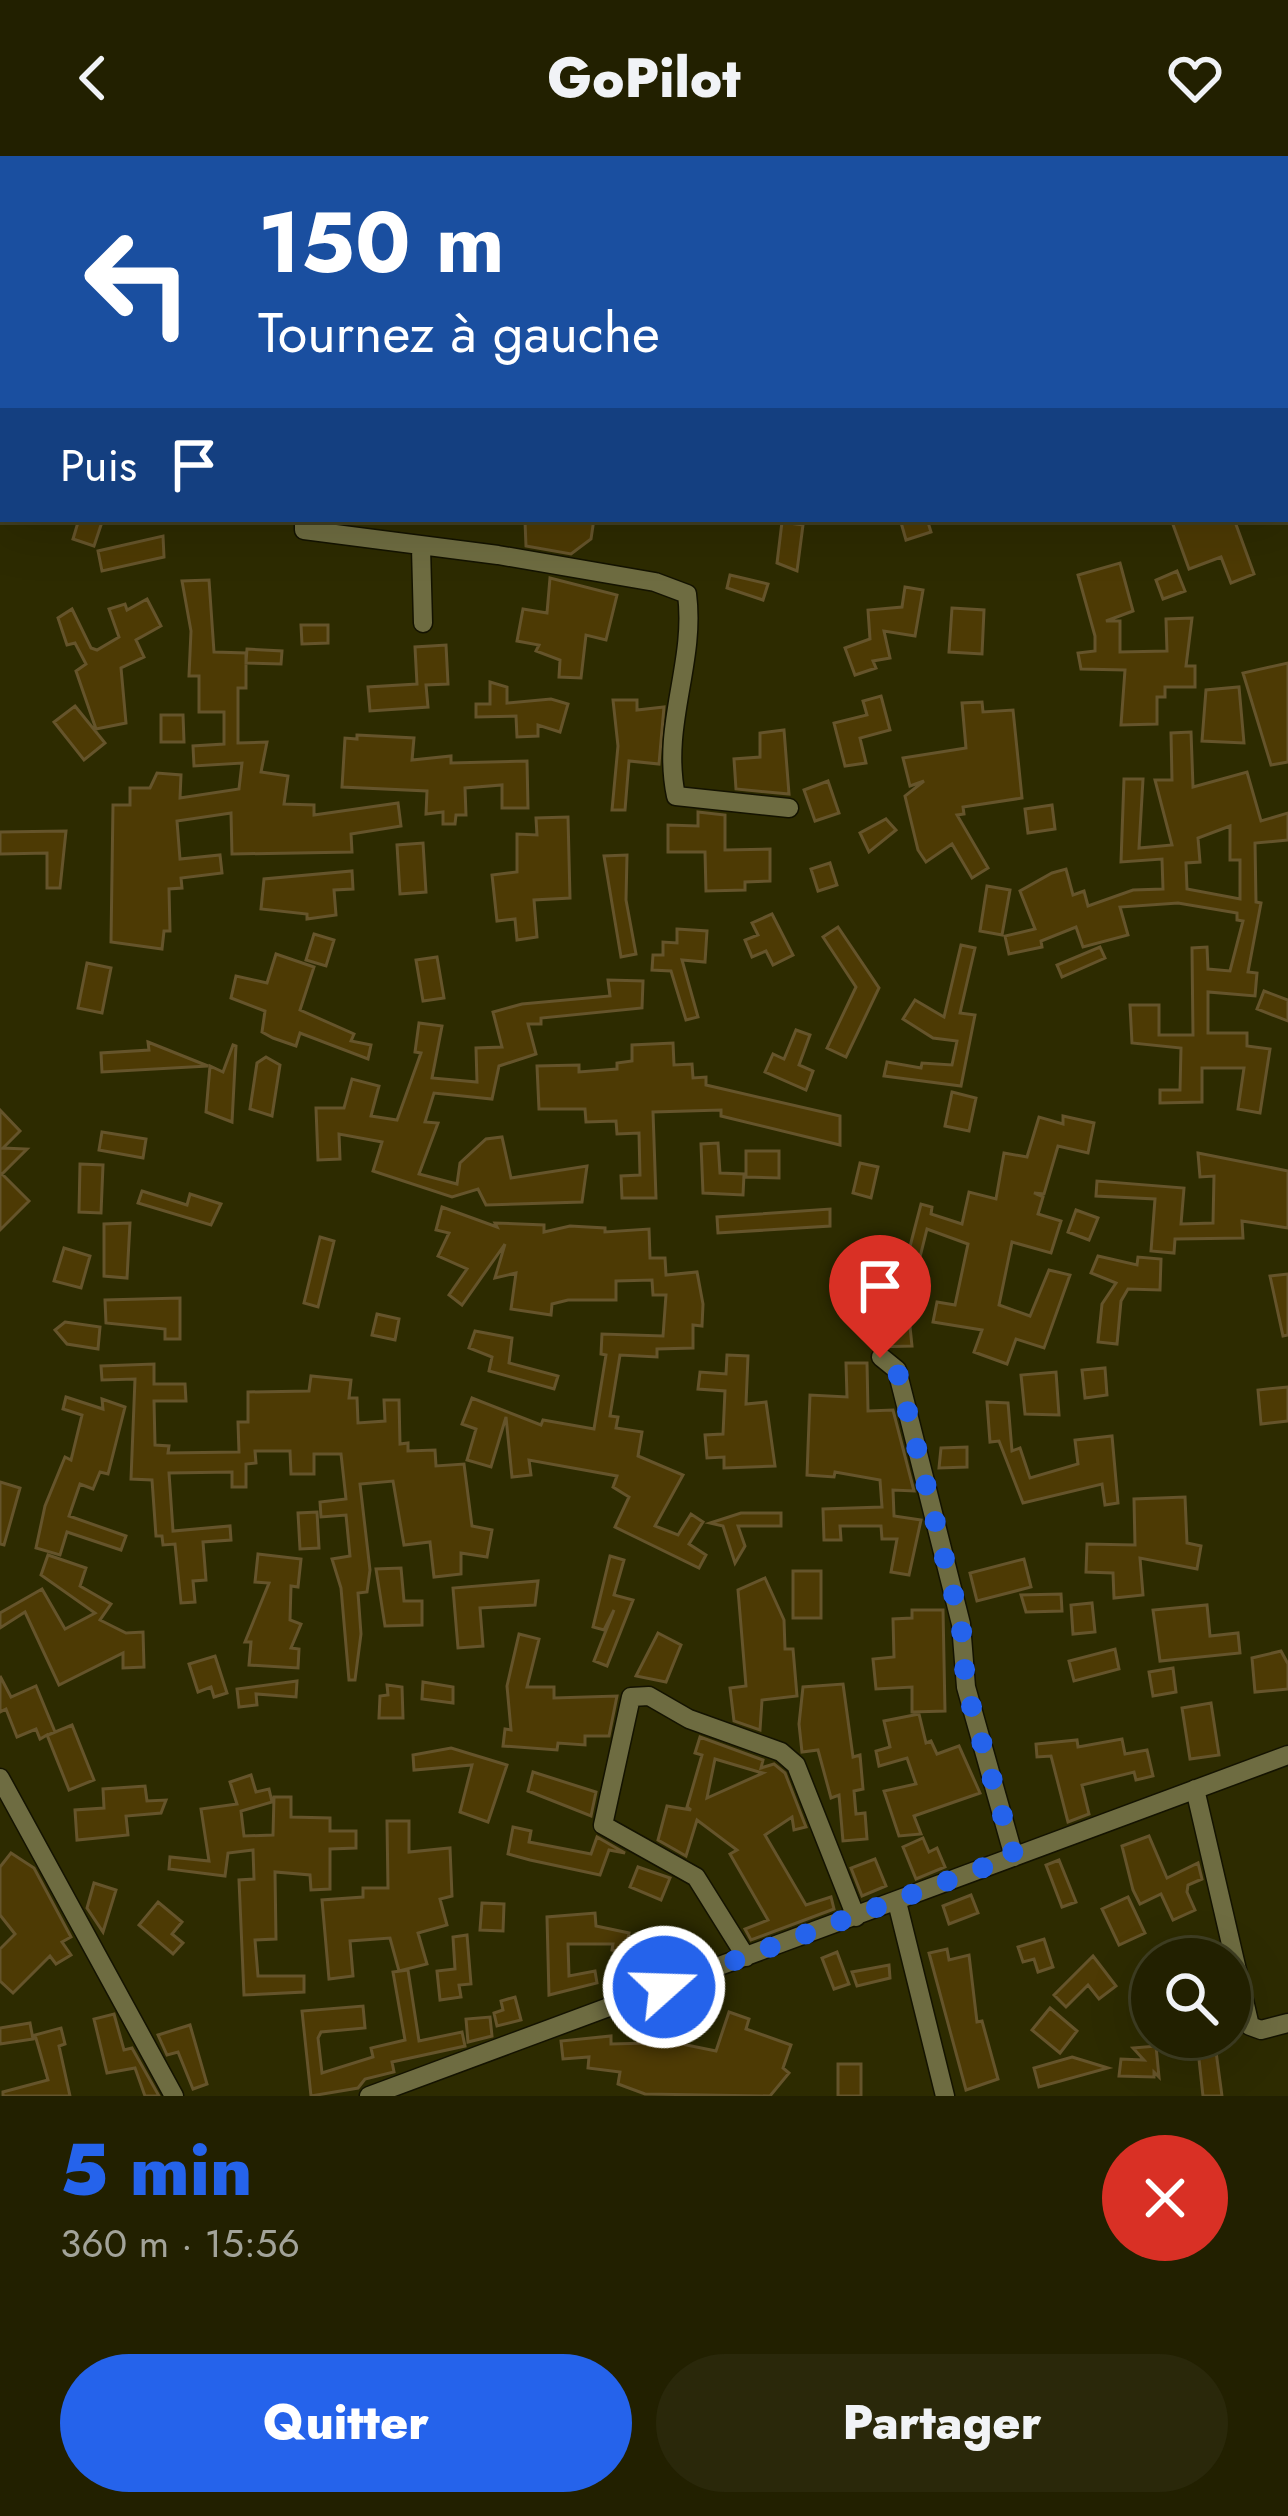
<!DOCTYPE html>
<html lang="fr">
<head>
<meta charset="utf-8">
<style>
	body { margin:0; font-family:Jost,sans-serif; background:#2a280a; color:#f1f3f6; height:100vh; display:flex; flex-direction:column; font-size:45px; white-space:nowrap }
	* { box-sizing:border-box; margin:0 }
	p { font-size:39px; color:#a2a399 }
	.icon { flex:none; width:66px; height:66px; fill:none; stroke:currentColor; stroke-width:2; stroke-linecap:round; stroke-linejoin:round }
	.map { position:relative; height:1940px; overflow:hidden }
	.side { display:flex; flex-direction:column; background:#222000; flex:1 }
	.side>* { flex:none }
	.banner { position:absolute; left:0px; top:0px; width:1290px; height:366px; box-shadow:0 12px 48px #0002,0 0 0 3px #3f3e22; background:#1a4fa0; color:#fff; overflow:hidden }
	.controls { position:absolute; left:1131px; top:1782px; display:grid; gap:24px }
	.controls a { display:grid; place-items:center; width:120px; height:120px; border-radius:50%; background:#222000; box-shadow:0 12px 48px #0002,0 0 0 3px #3f3e22; font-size:60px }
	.pin { position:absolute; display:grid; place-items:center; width:102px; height:102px; color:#fff; margin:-123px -51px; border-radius:50% 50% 50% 0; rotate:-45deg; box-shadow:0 0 12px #0007 }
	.pin .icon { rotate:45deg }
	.me { position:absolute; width:132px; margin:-66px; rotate:70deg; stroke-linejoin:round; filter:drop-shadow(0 0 9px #0008) }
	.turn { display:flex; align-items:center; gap:42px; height:252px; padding:0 60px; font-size:54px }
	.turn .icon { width:156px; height:156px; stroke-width:2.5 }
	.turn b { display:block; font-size:84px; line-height:102px }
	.then { display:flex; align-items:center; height:114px; padding:0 60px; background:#0003; gap:24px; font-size:45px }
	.round { display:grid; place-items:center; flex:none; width:126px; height:126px; border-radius:63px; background:#2a280a }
	.head { display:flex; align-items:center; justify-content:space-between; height:204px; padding:0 60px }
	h1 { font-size:72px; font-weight:800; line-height:90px; color:#2563eb }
	.cta { display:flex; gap:24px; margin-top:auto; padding:24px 60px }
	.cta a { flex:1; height:138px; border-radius:72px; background:#2563eb; color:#fff; font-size:48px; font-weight:800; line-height:138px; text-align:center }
	.cta a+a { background:#2a280a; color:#f1f3f6 }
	header { display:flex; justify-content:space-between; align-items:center; height:156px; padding:0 60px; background:#222000; font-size:54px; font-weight:800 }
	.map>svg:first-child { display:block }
</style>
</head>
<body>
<header><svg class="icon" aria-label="back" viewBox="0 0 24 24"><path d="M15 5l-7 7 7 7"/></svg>GoPilot<svg class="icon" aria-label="heart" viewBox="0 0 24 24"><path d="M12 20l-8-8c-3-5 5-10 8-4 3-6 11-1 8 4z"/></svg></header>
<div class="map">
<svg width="1288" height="1940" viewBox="0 0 1288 1940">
	<rect width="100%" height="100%" fill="#2d2b00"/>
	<!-- building -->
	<path fill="#4d3a04" stroke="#65542b" stroke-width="3" fill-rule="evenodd" d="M79,363H103L94,390L73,383Z
		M594,363L591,383L571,398L526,390L525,365Z
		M900,363H927L931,376L906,384Z
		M1171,363H1234L1254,418L1231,427L1221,401L1189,413Z
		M782,366L803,369L797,415L777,407Z
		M163,380L164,401L102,415L98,395Z
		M1120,407L1133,455L1106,465H1120V496L1167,495L1166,463L1192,462L1186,510H1195V531H1165V541H1157V568L1121,569L1125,514L1081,513L1078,497L1095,495V480L1078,419Z
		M1177,415L1185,435L1163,443L1156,424Z
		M730,419L768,428L763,444L727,432Z
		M550,422L617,439L606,484L586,479L581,522L559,521L560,504L536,495L539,489L517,485L523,453L547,457Z
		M209,424L214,496L246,497V532H238V587L267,586L261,616L288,620L284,648L314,649V659L398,647L401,670L351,678L352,696L232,698L231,657L177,665L180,703L220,699L222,717L181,722L182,732L169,733L170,775H164L162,793L111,786L113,649H130V632H150L157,617L181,619L180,642L239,633L242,607L194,610L193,590L224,588V556H199V520H189L191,475L182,425Z
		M905,431L923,434L915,480L884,475L890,502L873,505L876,512L855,519L845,492L870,483L868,454L902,451Z
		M147,443L161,470L136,484L144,501L121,512L126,567L96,573L76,515L86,508L75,487L67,489L58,462L72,453L91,492L97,494L119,481L109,453L125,448L127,454Z
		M952,452L984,454L982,498L949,496Z
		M301,469H328V487L302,488Z
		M446,489L448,528L426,529L428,551L370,555L368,531L417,528L415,491Z
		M247,493L282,495L281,508L246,507Z
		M1288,507V606L1271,609L1243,517Z
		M490,526L507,531V547L551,543L568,548L560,576L538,569V580L517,581L516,560L476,561V548H490Z
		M1239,531L1244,587L1202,585L1206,534Z
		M881,540L890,574L860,582L866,607L845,610L834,567L867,559L863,545Z
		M613,544H637V554L664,551L659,608L629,605L625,654H612L618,590Z
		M982,546L983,556L1013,554L1022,642L963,651L964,658L957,659L988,712L972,722L952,688L926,706L918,694L905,640L924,625L910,630L903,602L966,592L962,547Z
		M75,550L105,587L84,604L54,566Z
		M161,559H183L184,586H161Z
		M784,574L789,638L736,633L734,603L760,601V577Z
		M1191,576L1193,631L1247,616L1261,665L1288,657V684L1255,687L1256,746L1261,747L1248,816L1257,817L1255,840L1208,836V877H1247V890L1270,893L1260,957L1238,953L1244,912H1202V946L1160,947V934H1180L1181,892L1132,887L1130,849H1159V879H1193L1192,792L1207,791L1208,813L1230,815L1243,765L1237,764V757L1178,747L1120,751L1128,779L1083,791L1076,771L1041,785L1042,791L1009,798L1005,780L1035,773L1020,735L1052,717L1066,713L1073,739L1084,735L1088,750L1133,734L1163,733L1162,703L1121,706L1124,623H1143L1139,692L1172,689L1155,624H1172L1171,577ZM1230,670V704H1240V743L1187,733L1186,707L1200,706L1198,682Z
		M357,579L414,582L412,604L451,600V607L527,605L528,652H502V629L465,632L466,659H456L455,668H443V656L426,658L427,635L342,631L345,582L357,583Z
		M828,625L839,657L815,665L804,634Z
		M1052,649L1055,673L1028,677L1025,653Z
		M698,656L725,659V694L770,693V725L745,726V734L706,735L705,696H668V669L698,670Z
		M568,661L570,742L534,744L537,781L517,784L515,763L497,765L492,719L517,716V678L537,679L536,662Z
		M886,663L896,674L869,696L860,677Z
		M66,675L60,732H47V697L0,698V676Z
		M423,687L426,736L400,738L397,689Z
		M627,699L626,744L636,798L621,801L604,700Z
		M830,707L837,729L818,735L811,713Z
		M352,715L353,733L334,734L336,759L307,763V758L261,753L264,723Z
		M987,730L1010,734L1002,779L980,775Z
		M772,758L793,799L773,809L766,795L752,801L745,784L758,779L752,767Z
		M838,771L879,832L846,901L827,892L856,831L823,781Z
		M677,773L707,775L705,806L682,804L698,861L686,864L671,815L652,814L653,799H663V786L677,787Z
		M314,778L334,784L326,810L306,804Z
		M961,789L975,792L960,857L975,859L961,930L884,920L887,906L921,912L922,907L952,909L957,885L933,882L903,863L915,844L944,861Z
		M1100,791L1105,802L1062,821L1057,809Z
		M276,798L314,811L300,854L354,878L351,885L371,889L368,903L300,877L296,890L273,882L262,876L265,855L231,842L236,820L267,827Z
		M437,801L444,842L423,845L416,804Z
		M87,807L111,812L102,857L78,852Z
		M608,824L643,825L642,852L541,862V868H528L536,898L499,910L492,943L434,937L425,966L438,967L419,1018L457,1028L460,1007L486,983L502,981L511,1022L587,1010L582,1046L486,1049L478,1033L452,1041L373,1015L382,986L339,978L340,1003L318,1004L316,952H344L352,923L379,930L371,960L397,964L421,897L415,896L419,867L442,870L432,922L477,926L476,892L502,891L493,856L522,848L610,840Z
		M1264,835L1288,844V865L1257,853Z
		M796,874L810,879L799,909L813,915L806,934L765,916L773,898L784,903Z
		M148,886L208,910L102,916L101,897L149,894Z
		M673,887L674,909L692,908L693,922L706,921V929L840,960V989L721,960V954L653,956L656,1042H622L621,1020L640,1019L639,977L617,978L616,965L586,966L585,953H539L537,910L579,909V916L617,913V907L632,905V889Z
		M233,889L236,890L232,966L206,956L210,910L223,916Z
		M266,901L280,909L272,960L250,953L257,907Z
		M952,936L976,942L969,975L945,970Z
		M0,954L20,975L3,992L27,993L2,1018L29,1045L0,1074Z
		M1063,960L1094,967L1088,997L1058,990L1044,1038L1034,1037L1043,1041L1038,1058L1061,1065L1051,1097L1012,1086L999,1149L1030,1160L1049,1114L1070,1119L1044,1192L1016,1183L1007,1208L974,1196L982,1174L933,1166L937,1146L955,1149L968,1088L927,1073L919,1105L907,1102L921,1048L932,1051L931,1058L962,1068L969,1036L996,1043L1004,997L1027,1001L1039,961L1063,968Z
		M102,976L146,983L143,1002L99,994Z
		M718,987L720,1017L744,1018L743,1039L703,1037L701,988Z
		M746,995H779V1022L746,1021Z
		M1198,997L1288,1015V1072L1242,1065L1243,1082L1175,1083L1174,1097L1151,1095L1155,1043L1096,1040L1097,1025L1184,1032L1181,1068L1213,1067L1214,1020L1200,1021Z
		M860,1007L878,1011L871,1042L853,1037Z
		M80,1008L103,1009L101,1057L79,1056Z
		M142,1035L187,1049L190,1038L221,1048L211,1069L138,1047Z
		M442,1051L497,1071L495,1067L544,1069V1076L570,1070L605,1072V1076L649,1073L650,1102H665L666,1119L697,1116L703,1148L702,1170L693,1169V1192L657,1193V1201L620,1199L610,1260L618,1261L616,1272L642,1276L638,1300L683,1319L655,1370L678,1379L691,1358L703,1366L689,1388L706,1399L699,1412L615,1371L629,1341L613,1331L617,1320L529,1304L531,1319L512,1321L506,1261L491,1311L467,1304L476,1273L462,1268L472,1242L541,1269L543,1264L594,1273L606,1199L601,1198L602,1178L663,1180L666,1139H653L652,1124L616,1125V1144H568L552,1148L551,1159L511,1153L516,1117L495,1122L505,1088L462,1149L449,1139L467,1113L438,1100L449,1077L436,1074Z
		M830,1053V1070L718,1077L717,1061Z
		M1076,1054L1098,1062L1089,1084L1068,1076Z
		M130,1067L127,1122L104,1120V1068Z
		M320,1081L334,1085L318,1151L304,1147Z
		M64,1092L90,1100L81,1132L54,1125Z
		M1098,1100L1137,1109L1138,1101L1161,1103L1160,1134L1128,1133L1121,1145L1117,1188L1098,1186L1102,1148L1116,1127L1091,1117Z
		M1288,1118V1179L1283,1180L1270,1120Z
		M180,1142V1183H165V1173L106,1167L105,1144Z
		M879,1144H899V1162L909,1161L912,1190L872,1191L870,1165L879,1164Z
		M377,1158L399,1163L395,1184L372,1179Z
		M65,1166L100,1171L98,1193L67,1188L55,1174Z
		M475,1175L512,1182L509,1207L558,1220L554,1233L489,1215L492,1201L469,1192Z
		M727,1199L748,1200L746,1248L766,1246L775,1310L724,1312V1301L707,1302L705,1279L723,1278L725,1235L698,1233L700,1216L726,1218Z
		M846,1207H867L868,1255L893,1254L914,1335L893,1334L894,1360L921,1364L909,1419L891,1416L897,1383H882L881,1370H840L841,1384H824L823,1353L882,1351L880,1324L835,1316L834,1321L807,1319L810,1239L847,1241Z
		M154,1208V1228H185L186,1245H154L155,1289L169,1290L168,1297L239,1296L238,1266H248V1236L309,1235L311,1220L351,1224L349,1242H357L358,1267L385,1265L384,1244H399L400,1288L408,1287V1295L435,1294L436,1310L464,1308L472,1370L492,1374L487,1401L461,1397V1418L434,1421L430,1386L404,1389L393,1325L360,1328L370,1414L367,1436L358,1437L361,1478L355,1524H349L341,1432L332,1403L350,1400L346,1359L321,1361L320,1346L346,1343L341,1298H314V1318H291L290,1295H255L256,1307L246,1308V1331H232V1316L169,1317L173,1375L230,1370L231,1384L203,1386L206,1424L193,1425L195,1446L181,1447L175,1388L163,1389L162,1380H156L152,1324L131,1323L135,1223L102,1224L101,1210Z
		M1105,1212L1107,1239L1085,1242L1082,1214Z
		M1056,1216L1059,1259L1025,1258L1021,1219Z
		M1288,1231V1265L1261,1268L1258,1234Z
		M66,1241L103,1253L102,1243L125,1251L108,1318L100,1316L93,1333L80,1328L69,1360L126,1380L121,1394L67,1376L60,1399L36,1392L45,1350L65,1301L71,1304L82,1259L63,1253Z
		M987,1246L1008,1247L1012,1295L1020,1292L1030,1322L1078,1308L1075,1284L1112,1280L1118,1347L1105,1349L1102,1328L1023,1347L999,1285L990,1286Z
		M967,1291V1311L939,1312L941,1292Z
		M0,1326L20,1332L4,1389L0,1388Z
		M1185,1341L1187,1387L1201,1390L1197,1413L1140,1402L1143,1439L1114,1442L1113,1417L1086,1416L1087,1388L1135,1389L1134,1343Z
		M317,1356L319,1392L300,1393L298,1357Z
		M741,1357H781V1370H738L745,1390L735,1407L723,1370L710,1367Z
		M258,1398L301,1403L298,1431L291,1430L290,1464L301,1468L291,1492L299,1493L298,1512L249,1509L251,1486H245L269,1427L255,1426Z
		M48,1399L86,1412L80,1430L111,1448L100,1464L126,1477L143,1476L144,1511L123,1512V1497L59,1529L25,1456L0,1472V1457L42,1433L65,1473L95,1457L41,1419Z
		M610,1400L624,1404L614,1439L633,1444L607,1510L594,1505L614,1454L604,1474L593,1471Z
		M1024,1403L1031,1431L977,1445L970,1417Z
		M401,1412L404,1445H422V1469L385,1470L376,1413Z
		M793,1415H821V1462H793Z
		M765,1422L784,1464L785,1493H793L797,1540L762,1544L760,1574L734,1565L730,1532L746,1530L738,1434Z
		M538,1425L535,1449L480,1452L483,1490L458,1492L453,1432Z
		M1061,1438L1062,1455L1026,1456L1021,1439Z
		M1092,1447L1095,1476L1073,1478L1071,1449Z
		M1207,1449L1210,1480L1238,1477L1240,1497L1160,1505L1153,1454Z
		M912,1454H943L945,1555L912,1556V1531L876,1533L873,1503L894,1501L893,1463L912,1462Z
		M658,1477L681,1489L666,1526L636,1520Z
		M519,1478L539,1483L527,1531H554V1542L617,1540L609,1580H585V1589L558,1587L557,1594L503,1590L505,1573L511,1574L507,1530Z
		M1115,1493L1119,1513L1074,1525L1069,1505Z
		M1281,1495L1288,1508V1533L1255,1536L1252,1502Z
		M215,1500L227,1537L214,1541L211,1531L198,1536L189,1508Z
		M1173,1512L1176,1536L1153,1540L1149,1516Z
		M0,1520L11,1541L36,1530L55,1576L48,1579L72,1569L94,1624L69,1634L47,1579L40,1583L36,1573L17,1581L6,1553L0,1556Z
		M297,1525L296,1541L256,1538L257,1549L239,1551L237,1533Z
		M423,1526L453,1531V1547L422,1543Z
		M843,1528L853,1601L860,1599L863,1633L854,1635L856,1658L865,1657L867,1683L843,1685L839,1639L831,1642L818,1594L802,1596L799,1568L803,1531Z
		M387,1529L402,1531L403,1562H379L380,1540L388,1539Z
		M1211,1547L1219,1599L1190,1603L1182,1552Z
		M919,1558L926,1587L931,1585L937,1598L959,1590L980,1637L914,1660L921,1678L899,1680L884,1635L916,1628L907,1602L879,1610L876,1595L890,1591L884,1565Z
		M700,1581L763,1604L761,1612L774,1608L785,1617L806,1671L794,1674L792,1661L765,1679L806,1749L831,1741L834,1753L751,1784L745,1773L768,1764L730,1698L737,1694L697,1664L686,1700L658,1684L667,1650L691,1654L687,1651L702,1599L695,1597ZM715,1603L759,1616L763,1617L707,1642Z
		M1122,1583L1125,1598L1147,1594L1153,1620L1136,1624L1134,1616L1082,1629L1089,1658L1068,1666L1051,1600L1037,1601L1036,1588L1077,1584L1078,1591Z
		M451,1592L507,1609L488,1666L460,1656L472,1609L414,1614L413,1599Z
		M533,1616L596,1636L591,1660L528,1635Z
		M251,1619L256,1636L269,1633L272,1646L241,1655L244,1680L273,1679L274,1641H291V1661L330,1662V1675H356V1692L330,1693V1733L311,1734L310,1719L275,1716L276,1783L255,1784L258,1820H304V1836L244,1839L239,1724L254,1723L253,1694L228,1697L225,1720L169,1713L170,1701L209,1705L201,1653L237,1648L230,1626Z
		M145,1630L147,1645L166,1644L161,1657L126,1660L128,1679L77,1684L75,1654L104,1652L103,1633Z
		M387,1665H409V1696L450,1692L452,1740L440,1743L447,1769L418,1777L427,1808L399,1815L390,1782L350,1785L353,1820L329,1823L322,1744L363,1741V1732H388Z
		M513,1671L531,1675L529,1686L591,1698L597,1681L625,1697L609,1694L600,1719L530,1704L508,1698Z
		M1149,1680L1167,1722L1198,1707L1202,1723L1188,1729L1187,1736L1195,1754L1173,1764L1161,1738L1140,1748L1133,1734L1122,1690Z
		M923,1682L929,1696L937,1692L945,1711L916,1723L903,1691Z
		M11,1697L34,1712L71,1781L62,1786L71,1799L56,1808L50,1800L13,1837L0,1825V1793L15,1778L0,1759V1711Z
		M875,1703L886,1730L862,1740L851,1712Z
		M1059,1704L1076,1746L1062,1751L1046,1709Z
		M638,1711L670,1722L661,1744L630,1731Z
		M94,1727L116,1734L103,1776L87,1752Z
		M971,1739L978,1757L949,1768L943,1750Z
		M1128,1741L1145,1777L1119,1789L1102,1753Z
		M158,1746L182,1766L172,1778L183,1787L173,1798L139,1769Z
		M482,1747L504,1748L503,1775L480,1774Z
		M595,1757L596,1770L629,1777L625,1797L612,1794L613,1788H568L569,1820L595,1815L597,1827L549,1839L547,1761Z
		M467,1779L471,1828L459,1829L461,1841L440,1844L437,1815L455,1813L453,1781Z
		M1044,1783L1053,1811L1038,1816L1034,1803L1023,1806L1018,1791Z
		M947,1793L949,1804L969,1799L977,1866L982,1865L998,1923L966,1934L929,1797Z
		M837,1796L849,1828L834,1833L822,1802Z
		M1093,1800L1116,1830L1099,1843L1088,1829L1066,1851L1054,1839Z
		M889,1809L890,1822L857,1830L852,1816Z
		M408,1814L419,1885L462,1876L465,1890L392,1906L394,1916L365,1923L358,1932L311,1940L302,1855L363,1850L365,1872L321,1876L318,1882L322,1917L373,1901L371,1892L405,1884L393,1816Z
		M515,1841L521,1864L497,1870L494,1857L503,1854L501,1845Z
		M1050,1852L1077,1875L1060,1897L1032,1874Z
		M729,1856L749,1863L746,1873L791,1889L783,1912L789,1917L770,1940L645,1938L618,1928L620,1916L588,1912L589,1901L563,1903L561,1885L611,1880V1888L650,1887L649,1874H667V1885L716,1895Z
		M114,1858L124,1894L132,1892L159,1940H145L135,1912L107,1917L94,1863Z
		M490,1861L492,1880L468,1886L466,1863Z
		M30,1867L33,1883L0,1888V1872Z
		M190,1869L207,1928L193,1933L178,1896L167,1899L158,1879Z
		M61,1872L65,1888L59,1890L70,1940H3V1936L48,1924L35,1879Z
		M1186,1881H1229L1215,1888L1222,1940H1203L1198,1894L1192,1896Z
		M1156,1890L1159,1921L1154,1916V1921L1119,1920L1121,1903L1144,1904L1133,1892Z
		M1072,1901L1108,1912L1039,1931L1034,1912Z
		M838,1908H861V1940H838Z"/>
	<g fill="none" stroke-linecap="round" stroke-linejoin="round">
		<defs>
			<path id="minor" d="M248,0V3
				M477,0L478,3
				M304,363V374L498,399L655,426L687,438C696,507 661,569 676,640L789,652
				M421,392L423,467
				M881,1201L897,1214L961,1468L966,1531L1014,1701
				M0,1622L174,1940
				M1195,1633L1250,1870L1261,1874L1288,1867
				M897,1746L945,1940
				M746,1801L696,1721L603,1669L631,1541L649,1540L689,1563L781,1596L796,1609L856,1761
				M369,1940L1288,1599"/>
		</defs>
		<!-- minor casing -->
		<use href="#minor" stroke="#141301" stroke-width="21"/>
		<!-- minor -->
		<use href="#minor" stroke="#6e6c41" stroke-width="18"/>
	</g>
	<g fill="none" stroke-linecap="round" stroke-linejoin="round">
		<!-- route -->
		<path stroke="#2563eb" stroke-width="21" stroke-dasharray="0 37.8" d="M664,1831L1014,1700L966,1531L961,1468L897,1214L880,1202"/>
	</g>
</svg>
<div class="controls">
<a><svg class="icon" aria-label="search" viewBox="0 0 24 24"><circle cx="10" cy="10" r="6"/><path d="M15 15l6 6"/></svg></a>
</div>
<div class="pin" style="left:880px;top:1202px;background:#d93025"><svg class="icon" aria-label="arrive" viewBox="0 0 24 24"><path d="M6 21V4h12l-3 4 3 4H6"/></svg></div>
<svg class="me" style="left:664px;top:1831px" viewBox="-20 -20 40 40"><circle r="17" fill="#2563eb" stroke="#fff" stroke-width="3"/><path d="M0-11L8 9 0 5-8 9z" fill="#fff"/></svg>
<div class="banner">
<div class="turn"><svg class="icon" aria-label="left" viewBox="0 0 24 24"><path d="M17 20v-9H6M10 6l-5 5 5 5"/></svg><div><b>150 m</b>Tournez à gauche</div></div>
<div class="then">Puis<svg class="icon" aria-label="arrive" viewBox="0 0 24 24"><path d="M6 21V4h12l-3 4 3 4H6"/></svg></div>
</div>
</div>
<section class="side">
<div class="head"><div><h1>5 min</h1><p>360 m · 15:56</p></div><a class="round" style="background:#d93025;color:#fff"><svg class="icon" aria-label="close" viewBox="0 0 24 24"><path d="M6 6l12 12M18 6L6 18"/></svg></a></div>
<div class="cta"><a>Quitter</a><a>Partager</a></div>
</section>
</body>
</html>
